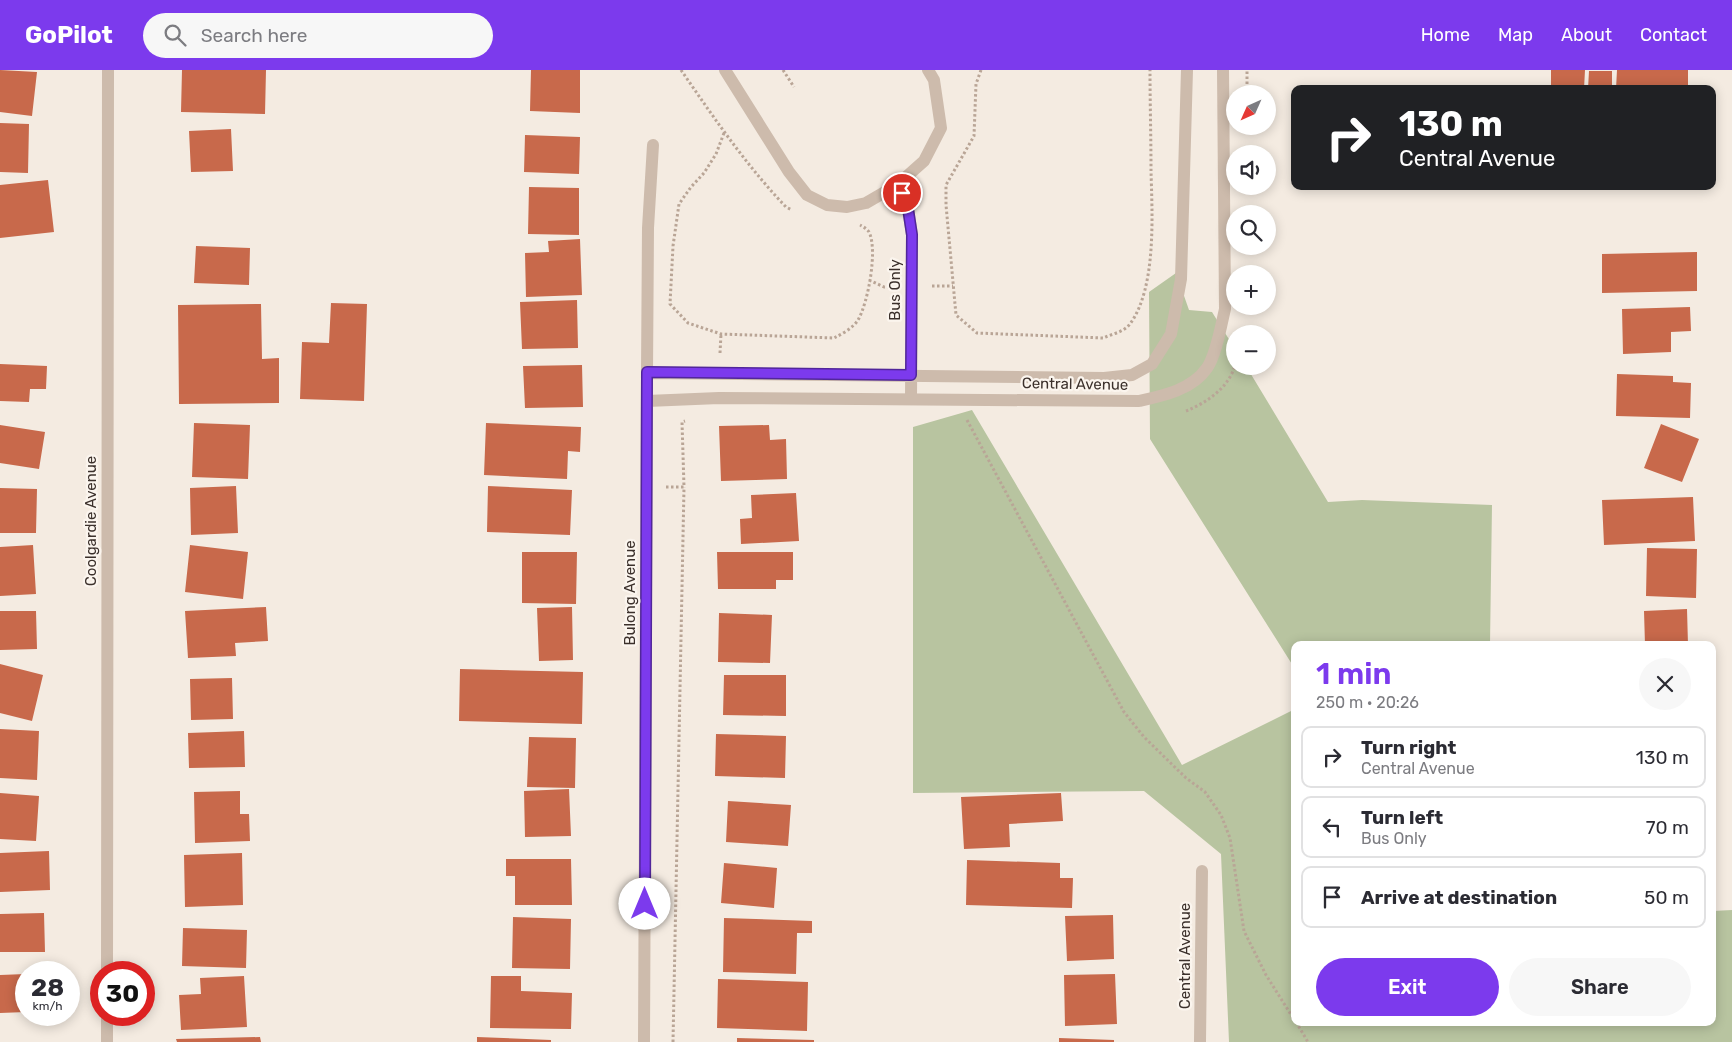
<!DOCTYPE html>
<html lang="en">
<head>
<meta charset="utf-8">
<style>
	body { margin:0; font-family:Rubik,sans-serif; background:#f7f7f7; color:#2b2b33; height:100vh; display:flex; flex-direction:column; font-size:19px; white-space:nowrap }
	* { box-sizing:border-box; margin:0 }
	p { font-size:16px; color:#7c7c81 }
	.icon { flex:none; width:28px; height:28px; fill:none; stroke:currentColor; stroke-width:2; stroke-linecap:round; stroke-linejoin:round }
	.map { position:relative; flex:1; overflow:hidden }
	.side { position:absolute; left:1291px; top:571px; width:425px; height:385px; display:flex; flex-direction:column; background:#fff; border-radius:10px; box-shadow:0 2px 12px #0003 }
	.side>* { flex:none }
	.guide { position:absolute; left:1291px; top:15px; width:425px; height:105px; border-radius:10px; box-shadow:0 2px 12px #0003; background:#202124; color:#fff; overflow:hidden }
	.needle { width:32px; rotate:225deg }
	.tools { position:absolute; left:1226px; top:15px; display:grid; gap:10px }
	.tools a { display:grid; place-items:center; width:50px; height:50px; border-radius:50%; background:#fff; box-shadow:0 2px 12px #0003; font-size:25px }
	.speed { position:absolute; left:15px; top:891px; display:flex; gap:10px; font-size:25px; font-weight:700; text-align:center }
	.speed>* { display:grid; place-content:center; width:65px; height:65px; border-radius:50%; background:#fff; box-shadow:0 2px 12px #0003; line-height:1 }
	.speed small { font-size:12px; font-weight:400 }
	.speed .limit { border:8px solid #d22; background:#fff; color:#111 }
	.pin { position:absolute; display:grid; place-items:center; width:42px; height:42px; color:#fff; margin:-21px; border:2px solid #fff; border-radius:50%; box-shadow:0 1px 5px #0007 }
	.me { position:absolute; width:55px; margin:-28px; rotate:0deg; stroke-linejoin:round; filter:drop-shadow(0 0 4px #0008) }
	.turn { display:flex; align-items:center; gap:18px; height:105px; padding:0 25px; font-size:22px }
	.turn .icon { width:65px; height:65px; stroke-width:2.5 }
	.turn b { display:block; font-size:35px; line-height:42px }
	.round { display:grid; place-items:center; flex:none; width:52px; height:52px; border-radius:26px; background:#f7f7f7 }
	.head { display:flex; align-items:center; justify-content:space-between; height:85px; padding:0 25px }
	h1 { font-size:30px; font-weight:600; line-height:38px; color:#7c3aed }
	.action { display:flex; gap:10px; margin-top:auto; padding:10px 25px }
	.action a { flex:1; height:58px; border-radius:30px; background:#7c3aed; color:#fff; font-size:20px; font-weight:600; line-height:58px; text-align:center }
	.action a+a { background:#f7f7f7; color:#2b2b33 }
	ul { padding:0; list-style:none }
	li { display:flex; align-items:center; gap:15px; height:62px; margin:0 10px 8px; padding:0 15px; border:2px solid #e1e1e2; border-radius:10px }
	li div { flex:1 }
	li b { display:block; font-size:19px }
	li em { font-style:normal }
	header { display:flex; align-items:center; gap:30px; box-sizing:border-box; height:70px; padding:0 25px; background:#7c3aed; color:#fff }
	header strong { font-size:24px }
	nav { display:flex; gap:28px; margin-inline-start:auto; font-size:18px }
	.search { width:350px; height:45px; background:#f7f7f7; display:flex; align-items:center; gap:12px; box-sizing:border-box; padding:0 18px; border-radius:28px; color:#7c7c81; font-size:19px }
	.map>svg:first-child { display:block }
</style>
</head>
<body>
<header>
<strong>GoPilot</strong>
<div class="search"><svg class="icon" aria-label="search" viewBox="0 0 24 24"><circle cx="10" cy="10" r="6"/><path d="M15 15l6 6"/></svg>Search here</div>
<nav><a>Home</a><a>Map</a><a>About</a><a>Contact</a></nav>
</header>
<div class="map">
<svg width="1732" height="972" viewBox="0 0 1732 972">
	<rect width="100%" height="100%" fill="#f4ebe1"/>
	<!-- green -->
	<path fill="#b8c4a0" d="M1176,203L1189,240L1212,242L1235,279V296H1246L1328,432L1362,430L1492,435L1490,575H1295V599L1150,369L1149,222Z
		M972,340L1182,695L1295,639V952H1712L1713,841L1732,840V972H1229L1221,784L1144,721L913,723V357Z"/>
	<!-- building -->
	<path fill="#c8694b" d="M0,0L37,2L32,46L0,42Z
		M182,0H266L265,44L181,42Z
		M531,0H580V43L530,41Z
		M1551,0H1585L1584,19H1551Z
		M1617,0H1688V19H1616Z
		M1589,1H1612V19H1588Z
		M0,53L29,54L28,103L0,102Z
		M231,59L233,101L191,102L189,61Z
		M525,65L580,67L579,104L524,102Z
		M48,110L54,162L0,168V115Z
		M529,117L579,118V165L528,164Z
		M580,169L582,225L526,227L525,183L549,182L548,171Z
		M196,176L250,178L249,215L194,213Z
		M1697,182V221L1602,223V184Z
		M577,230L578,278L522,279L520,232Z
		M331,233L367,234L364,331L300,329L302,272L329,273Z
		M261,234L262,289L279,288V333L179,334L178,235Z
		M1690,237L1691,261L1671,262V282L1623,284L1622,239Z
		M0,294L47,296L46,319H30L29,332L0,331Z
		M582,295L583,337L525,338L523,296Z
		M1617,304L1673,306V312L1691,313L1690,348L1616,346Z
		M194,353L250,355L248,409L192,407Z
		M486,353L581,357L580,382L568,381L567,409L484,405Z
		M1661,354L1699,369L1682,412L1644,398Z
		M0,355L45,362L39,399L0,393Z
		M769,355L770,370L786,369L787,409L721,411L719,356Z
		M236,416L238,463L191,465L190,418Z
		M488,416L572,420L570,465L487,462Z
		M0,418L37,419L36,463H0Z
		M796,423L799,471L741,474L740,449L752,448L751,425Z
		M1693,427L1695,471L1604,475L1602,430Z
		M33,475L36,524L0,526V477Z
		M190,475L248,482L243,529L185,522Z
		M1647,478L1697,479L1696,528L1646,526Z
		M522,482H577L576,534L522,533Z
		M717,482H793V510H776V519H718Z
		M266,537L268,571L235,573L236,586L188,588L185,541Z
		M572,537L573,590L539,591L537,538Z
		M1687,539L1688,575H1645L1644,541Z
		M0,541H36L37,579L0,580Z
		M719,543L772,545L770,593L718,592Z
		M0,594L43,605L32,651L0,643Z
		M460,599L583,602L582,654L459,651Z
		M724,605H786V646L723,645Z
		M232,608L233,649L191,650L190,609Z
		M0,659L39,661L37,710L0,708Z
		M244,661L245,697L189,698L188,663Z
		M716,664L786,666L785,708L715,706Z
		M529,667L576,668L575,718L527,717Z
		M569,719L571,766L525,767L524,721Z
		M240,721V744H249L250,771L195,773L194,722Z
		M0,723L39,726L36,771L0,769Z
		M1061,723L1063,751L1009,754L1010,777L964,779L961,727Z
		M728,731L791,735L788,776L726,772Z
		M49,781L50,820L0,822V783Z
		M242,783L243,835L185,837L184,785Z
		M506,789H571L572,835H515V806H506Z
		M967,790L1060,793V808H1073L1072,838L966,835Z
		M724,793L777,798L774,838L721,833Z
		M44,843L45,882H0V844Z
		M1113,845L1114,889L1067,891L1065,846Z
		M513,847L571,849L570,899L512,898Z
		M724,848L812,851V863H797L796,904L723,902Z
		M183,858L247,860L246,898L182,896Z
		M26,904V942L0,943V905Z
		M1115,904L1117,954L1065,956L1064,905Z
		M244,906L247,957L181,960L179,925L201,924L200,908Z
		M491,906H521V921L572,923L571,959L490,958Z
		M718,909L808,912L807,961L717,958Z
		M260,967L261,972H177L176,969Z
		M477,967L551,970V972H477Z
		M737,968L814,970V972H737Z
		M1059,968L1114,970V972H1059Z"/>
	<g fill="none" stroke-linecap="round" stroke-linejoin="round">
		<!-- path -->
		<path stroke="#b9a596" stroke-width="3" stroke-dasharray="2.5 2.5" stroke-linecap="butt" d="M681,0C714,48 746,95 786,137L792,140
			M783,0L794,17
			M981,0L976,14L974,66L946,115V135L956,245L977,263L1103,268C1112,264 1124,262 1130,254C1157,217 1152,143 1151,100C1151,67 1150,33 1150,0
			M1247,24V0
			M724,63L716,84L704,103L691,117L679,134L673,176L670,234L688,253L721,264L834,268C842,264 853,258 858,250C868,233 878,180 869,162C867,159 864,157 860,155
			M869,210L884,217H893
			M932,216H953
			M720,283L721,264
			M1186,341C1206,333 1229,318 1235,295
			M967,350L1124,642L1144,667L1186,708L1205,722L1221,745L1230,768L1244,861L1266,905L1295,951
			M666,417H684L682,352L685,351
			M1296,952L1308,972
			M673,972L684,417"/>
		<!-- minor -->
		<path stroke="#cdbbac" stroke-width="12" d="M725,0L789,102L807,125L827,135L847,137L866,133L897,115L924,91L941,58L934,10L928,0
			M897,115L907,132L912,165L911,329
			M647,303L1104,308L1132,305L1152,294L1171,264L1181,209L1187,0
			M647,331L719,328L1139,331C1162,326 1192,320 1207,298C1216,285 1221,256 1225,239L1223,0
			M107,902L108,0
			M107,972V945
			M644,972L647,303L648,158L653,75
			M1200,972L1202,801"/>
	</g>
	<g fill="none" stroke-linecap="round" stroke-linejoin="round">
		<defs>
			<path id="route" d="M645,834L647,302L911,305L912,165L907,132L902,123"/>
		</defs>
		<!-- route casing -->
		<use href="#route" stroke="#51269a" stroke-width="12"/>
		<!-- route -->
		<use href="#route" stroke="#7c3aed" stroke-width="9"/>
	</g>
	<g text-anchor="middle" stroke-width="4.5" stroke-linejoin="round" paint-order="stroke">
		<!-- street labels -->
		<g font-size="15" fill="#3b302b" stroke="#fbf5ee">
			<text transform="translate(895 220) rotate(-90)" y="5">Bus Only</text>
			<text transform="translate(1075 314) rotate(1)" y="5">Central Avenue</text>
			<text transform="translate(91 451) rotate(-90)" y="5">Coolgardie Avenue</text>
			<text transform="translate(630 523) rotate(-90)" y="5">Bulong Avenue</text>
			<text transform="translate(1185 886) rotate(-90)" y="5">Central Avenue</text>
		</g>
	</g>
</svg>
<div class="tools">
<a><svg class="needle" viewBox="-14 -14 28 28"><path d="M0-13l5 13h-10z" fill="#e53935"/><path d="M0 13l5-13h-10z" fill="#7c7c81"/></svg></a>
<a><svg class="icon" aria-label="sound" viewBox="0 0 24 24"><path d="M4 9h4l5-4v14l-5-4H4zM17 9q2 3 0 6"/></svg></a>
<a><svg class="icon" aria-label="search" viewBox="0 0 24 24"><circle cx="10" cy="10" r="6"/><path d="M15 15l6 6"/></svg></a>
<a>+</a>
<a>−</a>
</div>
<div class="speed"><div>28<small>km/h</small></div><div class="limit">30</div></div>
<div class="pin" style="left:902px;top:123px;background:#d93025"><svg class="icon" aria-label="arrive" viewBox="0 0 24 24"><path d="M6 21V4h12l-3 4 3 4H6"/></svg></div>
<svg class="me" style="left:645px;top:834px" viewBox="-20 -20 40 40"><circle r="19" fill="#fff"/><path d="M0-13L10 11 0 6-10 11z" fill="#7c3aed"/></svg>
<div class="guide">
<div class="turn"><svg class="icon" aria-label="right" viewBox="0 0 24 24"><path d="M7 20v-9h11M14 6l5 5-5 5"/></svg><div><b>130 m</b>Central Avenue</div></div>
</div>
<section class="side">
<div class="head"><div><h1>1 min</h1><p>250 m · 20:26</p></div><a class="round"><svg class="icon" aria-label="close" viewBox="0 0 24 24"><path d="M6 6l12 12M18 6L6 18"/></svg></a></div>
<ul>
<li><svg class="icon" aria-label="right" viewBox="0 0 24 24"><path d="M7 20v-9h11M14 6l5 5-5 5"/></svg><div><b>Turn right</b><p>Central Avenue</p></div><em>130 m</em></li>
<li><svg class="icon" aria-label="left" viewBox="0 0 24 24"><path d="M17 20v-9H6M10 6l-5 5 5 5"/></svg><div><b>Turn left</b><p>Bus Only</p></div><em>70 m</em></li>
<li><svg class="icon" aria-label="arrive" viewBox="0 0 24 24"><path d="M6 21V4h12l-3 4 3 4H6"/></svg><div><b>Arrive at destination</b></div><em>50 m</em></li>
</ul>
<div class="action"><a>Exit</a><a>Share</a></div>
</section>
</div>
</body>
</html>
